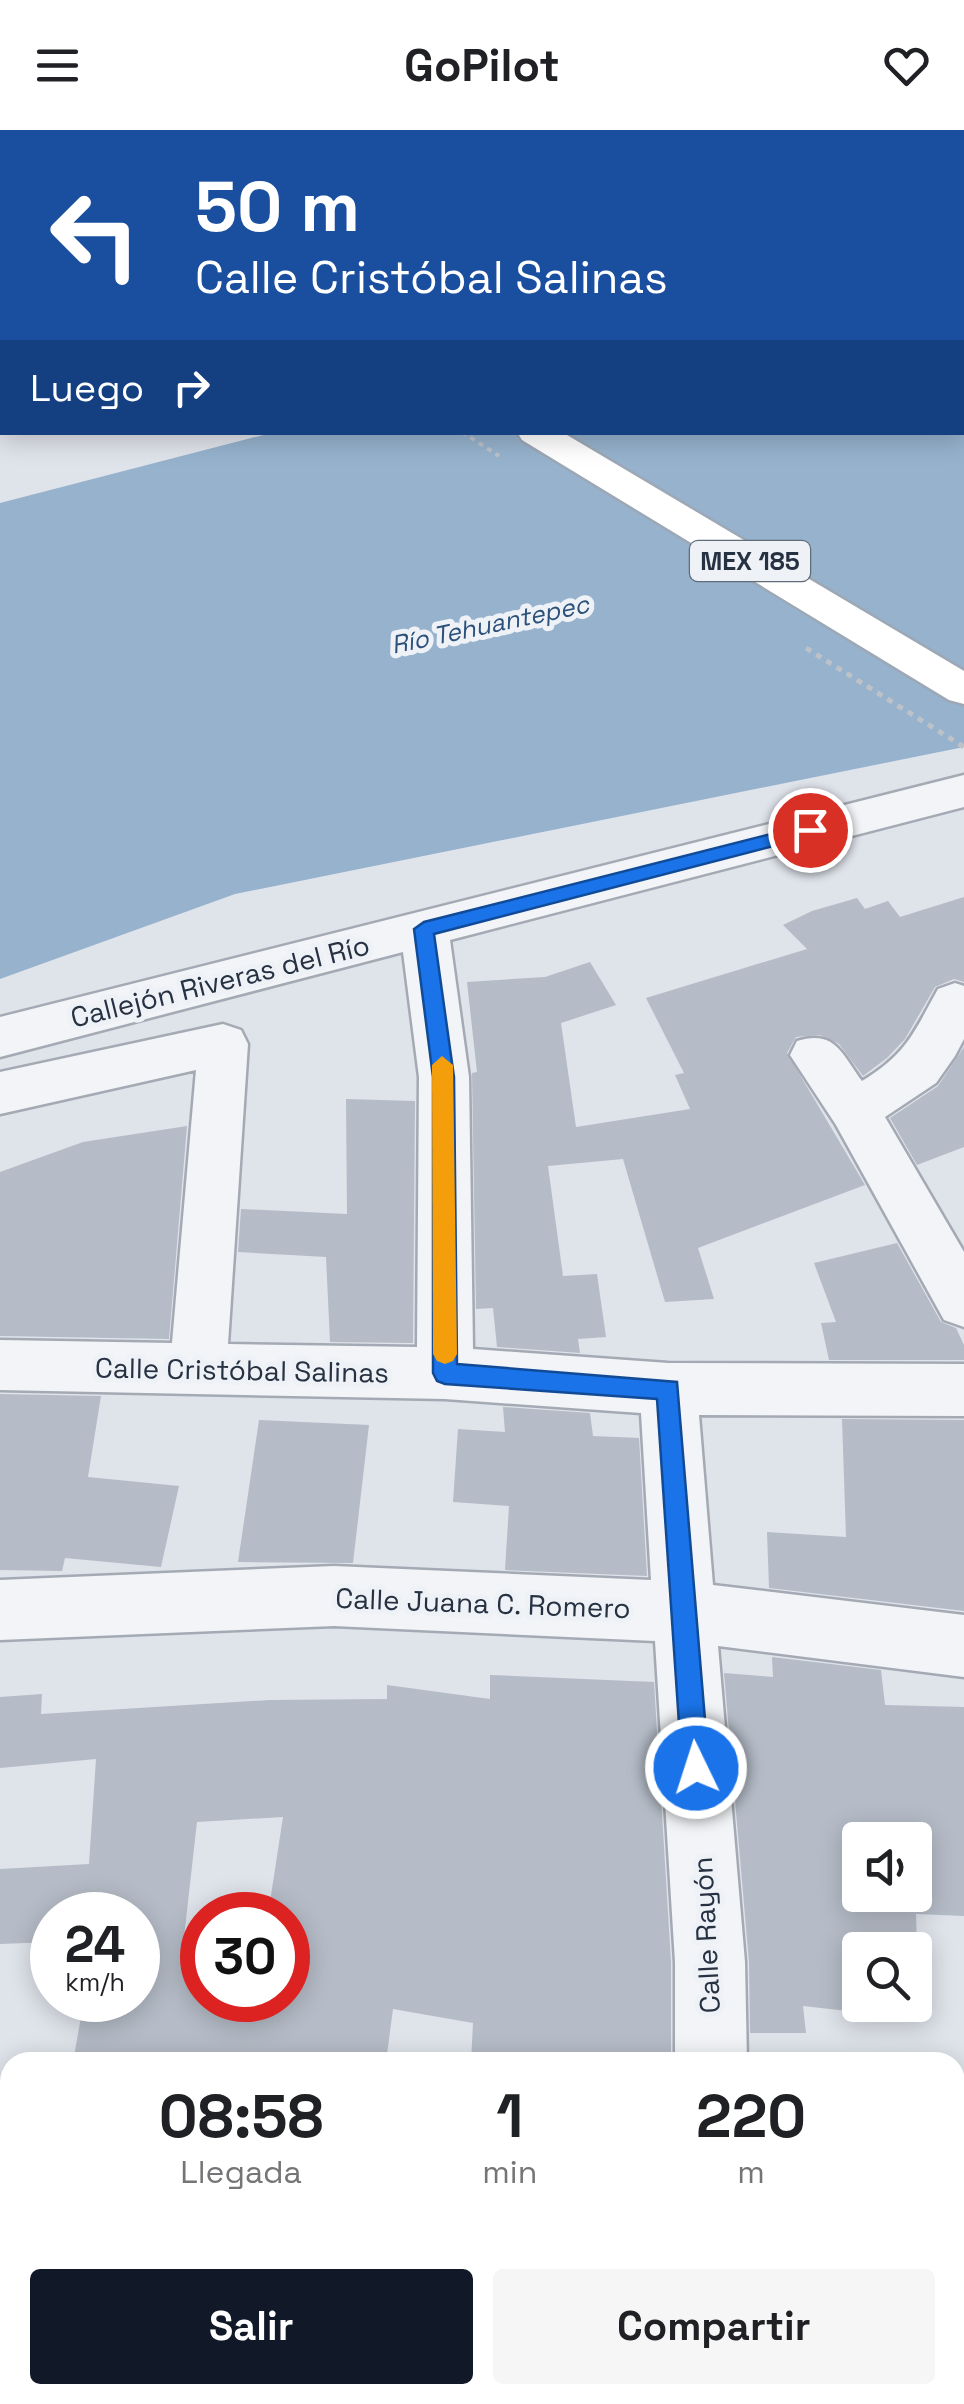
<!DOCTYPE html>
<html lang="es">
<head>
<meta charset="utf-8">
<style>
	body { margin:0; font-family:"Space Grotesk",sans-serif; background:#f6f6f6; color:#202124; height:100vh; display:flex; flex-direction:column; font-size:38px; white-space:nowrap }
	* { box-sizing:border-box; margin:0 }
	p { font-size:32px; color:#757577 }
	.icon { flex:none; width:55px; height:55px; fill:none; stroke:currentColor; stroke-width:2; stroke-linecap:round; stroke-linejoin:round }
	.map { position:relative; flex:1; overflow:hidden }
	.details { position:absolute; left:0px; top:1922px; width:965px; height:352px; display:flex; flex-direction:column; background:#fff; border-radius:30px 30px 0 0; box-shadow:0 5px 25px #0003 }
	.details>* { flex:none }
	.hud { position:absolute; left:0px; top:0px; width:965px; height:305px; box-shadow:0 5px 25px #0003; background:#1a4fa0; color:#fff; overflow:hidden }
	.buttons { position:absolute; left:842px; top:1692px; display:grid; gap:20px }
	.buttons a { display:grid; place-items:center; width:90px; height:90px; border-radius:10px; background:#fff; box-shadow:0 5px 25px #0003; font-size:50px }
	.speed { position:absolute; left:30px; top:1762px; display:flex; gap:20px; font-size:50px; font-weight:700; text-align:center }
	.speed>* { display:grid; place-content:center; width:130px; height:130px; border-radius:50%; background:#fff; box-shadow:0 5px 25px #0003; line-height:1 }
	.speed small { font-size:25px; font-weight:400 }
	.speed .limit { border:15px solid #d22; background:#fff; color:#111 }
	.pin { position:absolute; display:grid; place-items:center; width:85px; height:85px; color:#fff; margin:-42px; border:5px solid #fff; border-radius:50%; box-shadow:0 2px 10px #0007 }
	.me { position:absolute; width:110px; margin:-55px; rotate:356deg; stroke-linejoin:round; filter:drop-shadow(0 0 8px #0008) }
	.turn { display:flex; align-items:center; gap:35px; height:210px; padding:0 30px; font-size:45px }
	.turn .icon { width:130px; height:130px; stroke-width:2.5 }
	.turn b { display:block; font-size:70px; line-height:85px }
	.then { display:flex; align-items:center; height:95px; padding:0 30px; background:#0003; gap:20px; font-size:38px }
	.eta { display:flex; justify-content:space-evenly; align-items:center; height:170px; text-align:center }
	.eta b { font-size:60px; font-weight:800; line-height:70px }
	.action { display:flex; gap:20px; margin-top:auto; padding:20px 30px }
	.action a { flex:1; height:115px; border-radius:10px; background:#111827; color:#fff; font-size:40px; font-weight:800; line-height:115px; text-align:center }
	.action a+a { background:#f6f6f6; color:#202124 }
	header { display:flex; justify-content:space-between; align-items:center; height:130px; padding:0 30px; background:#fff; font-size:45px; font-weight:800 }
	.map>svg:first-child { display:block }
</style>
</head>
<body>
<header><svg class="icon" aria-label="menu" viewBox="0 0 24 24"><path d="M4 6h16M4 12h16M4 18h16"/></svg>GoPilot<svg class="icon" aria-label="heart" viewBox="0 0 24 24"><path d="M12 20l-8-8c-3-5 5-10 8-4 3-6 11-1 8 4z"/></svg></header>
<div class="map">
<svg width="964" height="2274" viewBox="0 0 964 2274">
	<rect width="100%" height="100%" fill="#dfe3ea"/>
	<!-- water -->
	<path fill="#96b2cd" d="M964,170V617L235,764L0,849V373L271,303L962,302Z"/>
	<!-- building -->
	<path fill="#b5bcc7" fill-rule="evenodd" d="M964,767V852L954,849L935,857L905,909L887,928L863,946L839,914L820,905L796,907L787,923L865,1055L698,1118L714,1169L665,1172L623,1029L548,1036L563,1146L597,1144L606,1207L578,1209L580,1223L497,1217L493,1178L476,1179L472,943L477,942L467,852L545,847L590,832L616,875L561,893L576,997L690,979L675,945L684,943L646,868L807,819L783,795L812,781L857,768L865,779L888,771L900,787Z
		M964,917V1017L917,1035L890,988L938,956Z
		M346,969L415,971L413,1213L330,1212L326,1127L238,1122L241,1079L347,1084Z
		M187,996L169,1209L0,1206V1042L83,1012Z
		M897,1113L941,1192L956,1198L964,1215V1230H829L821,1193L836,1192L814,1133Z
		M0,1264L101,1266L88,1347L179,1356L161,1437L65,1428L62,1441L0,1440Z
		M503,1277L590,1283L593,1306L639,1308L647,1446L505,1440L509,1376L453,1372L458,1299L505,1302Z
		M842,1289L964,1290V1481L769,1458L767,1402L846,1407Z
		M259,1290L369,1295L353,1433L238,1432Z
		M772,1527L881,1540L885,1575L964,1577V1786L916,1784L919,1889L803,1876L806,1903H750L749,1832L724,1543L773,1547ZM860,1710H915V1765H860ZM860,1820H915V1875H860Z
		M490,1545L654,1552L671,1832V1932H471L473,1893L393,1879L386,1932H73L84,1870H138V1785H52V1812L0,1814V1739L89,1734L96,1629L0,1638V1567L42,1564L41,1584L270,1570L387,1569V1555L490,1569ZM283,1687L268,1785H288V1870H202V1810L184,1807L197,1692Z"/>
	<g fill="none" stroke-linecap="round" stroke-linejoin="round">
		<defs>
			<path id="minor" d="M91,0H126L128,2H93Z
				M0,48L2,49V69L0,68Z
				M2,91V113L0,114V92Z
				M964,645V677L450,810L469,947L473,1219L668,1233L964,1234V1286L699,1285L713,1455L964,1485V1547L718,1516L745,1832L747,1932H675V1832L655,1511L334,1496L0,1510V1450L334,1436L651,1450L641,1283L445,1269L0,1260V1210L172,1213L196,940L0,984V942L223,894L241,900L248,914L228,1214L417,1217L419,947L403,822L0,927V887Z
				M955,853L964,856V909L955,926L936,953L885,987L964,1122V1197L944,1190L836,995L790,925L797,911C835,899 842,924 862,951C907,924 914,902 938,859Z
				M0,2044L10,2046V2120L0,2118Z
				M713,2265H811L814,2274H716Z"/>
			<path id="primary" d="M20,0H54L56,2H22Z
				M517,302H562L964,541V574L949,570L522,310Z"/>
		</defs>
		<!-- minor casing -->
		<use href="#minor" stroke="#a4aab4" stroke-width="5"/>
		<!-- primary casing -->
		<use href="#primary" stroke="#9da8b6" stroke-width="5"/>
		<!-- path-far1 -->
		<path stroke="#bdc1c8" stroke-width="4" stroke-dasharray="5 5" stroke-linecap="butt" d="M462,302L499,326"/>
		<!-- path -->
		<path stroke="#bdc1c8" stroke-width="5" stroke-dasharray="6 6" stroke-linecap="butt" d="M806,518L964,617"/>
		<!-- minor -->
		<use href="#minor" fill="#f2f4f7" fill-rule="evenodd"/>
		<!-- primary -->
		<use href="#primary" fill="#fff" fill-rule="evenodd"/>
	</g>
	<!-- route -->
	<path fill="#1a73e8" stroke="#114b97" stroke-width="2.5" d="M810,694L819,700L816,705L434,804L454,947L457,1234L677,1252L709,1638L705,1647L696,1651L686,1647L682,1638L657,1269L445,1254L437,1251L433,1243V947L414,799L424,792Z"/>
	<!-- slow -->
	<path fill="#f59e0b" d="M442,926L453,935L457,1224L453,1231L445,1234L437,1231L433,1224L432,935Z"/>
	<g text-anchor="middle" stroke-width="10" stroke-linejoin="round" paint-order="stroke">
		<!-- shield labels -->
		<rect fill="#eef2f7" stroke="#626b78" stroke-width="2.5" x="690" y="411" width="120" height="40" rx="8"/>
		<g font-size="25" font-weight="bold" fill="#263142">
			<text x="750" y="440">MEX 185</text>
		</g>
		<!-- far-water labels -->
		<g font-size="25" font-style="italic" fill="#2c517a" stroke="#eef2f7">
			<text transform="translate(490 494) rotate(-12)" y="9">Río Tehuantepec</text>
		</g>
		<!-- street labels -->
		<g font-size="28" fill="#263142" stroke="#eef2f7">
			<text transform="translate(220 851) rotate(-14)" y="10">Callejón Riveras del Río</text>
			<text transform="translate(242 1240) rotate(1)" y="10">Calle Cristóbal Salinas</text>
			<text transform="translate(483 1473) rotate(2)" y="10">Calle Juana C. Romero</text>
			<text transform="translate(706 1805) rotate(-93)" y="10">Calle Rayón</text>
		</g>
	</g>
</svg>
<div class="buttons">
<a><svg class="icon" aria-label="sound" viewBox="0 0 24 24"><path d="M4 9h4l5-4v14l-5-4H4zM17 9q2 3 0 6"/></svg></a>
<a><svg class="icon" aria-label="search" viewBox="0 0 24 24"><circle cx="10" cy="10" r="6"/><path d="M15 15l6 6"/></svg></a>
</div>
<div class="speed"><div>24<small>km/h</small></div><div class="limit">30</div></div>
<div class="pin" style="left:810px;top:700px;background:#d93025"><svg class="icon" aria-label="arrive" viewBox="0 0 24 24"><path d="M6 21V4h12l-3 4 3 4H6"/></svg></div>
<svg class="me" style="left:696px;top:1638px" viewBox="-20 -20 40 40"><circle r="17" fill="#1a73e8" stroke="#fff" stroke-width="3"/><path d="M0-11L8 9 0 5-8 9z" fill="#fff"/></svg>
<div class="hud">
<div class="turn"><svg class="icon" aria-label="left" viewBox="0 0 24 24"><path d="M17 20v-9H6M10 6l-5 5 5 5"/></svg><div><b>50 m</b>Calle Cristóbal Salinas</div></div>
<div class="then">Luego<svg class="icon" aria-label="right" viewBox="0 0 24 24"><path d="M7 20v-9h11M14 6l5 5-5 5"/></svg></div>
</div>
<section class="details">
<div class="eta">
<div><b>08:58</b><p>Llegada</p></div>
<div><b>1</b><p>min</p></div>
<div><b>220</b><p>m</p></div>
</div>
<div class="action"><a>Salir</a><a>Compartir</a></div>
</section>
</div>
</body>
</html>
